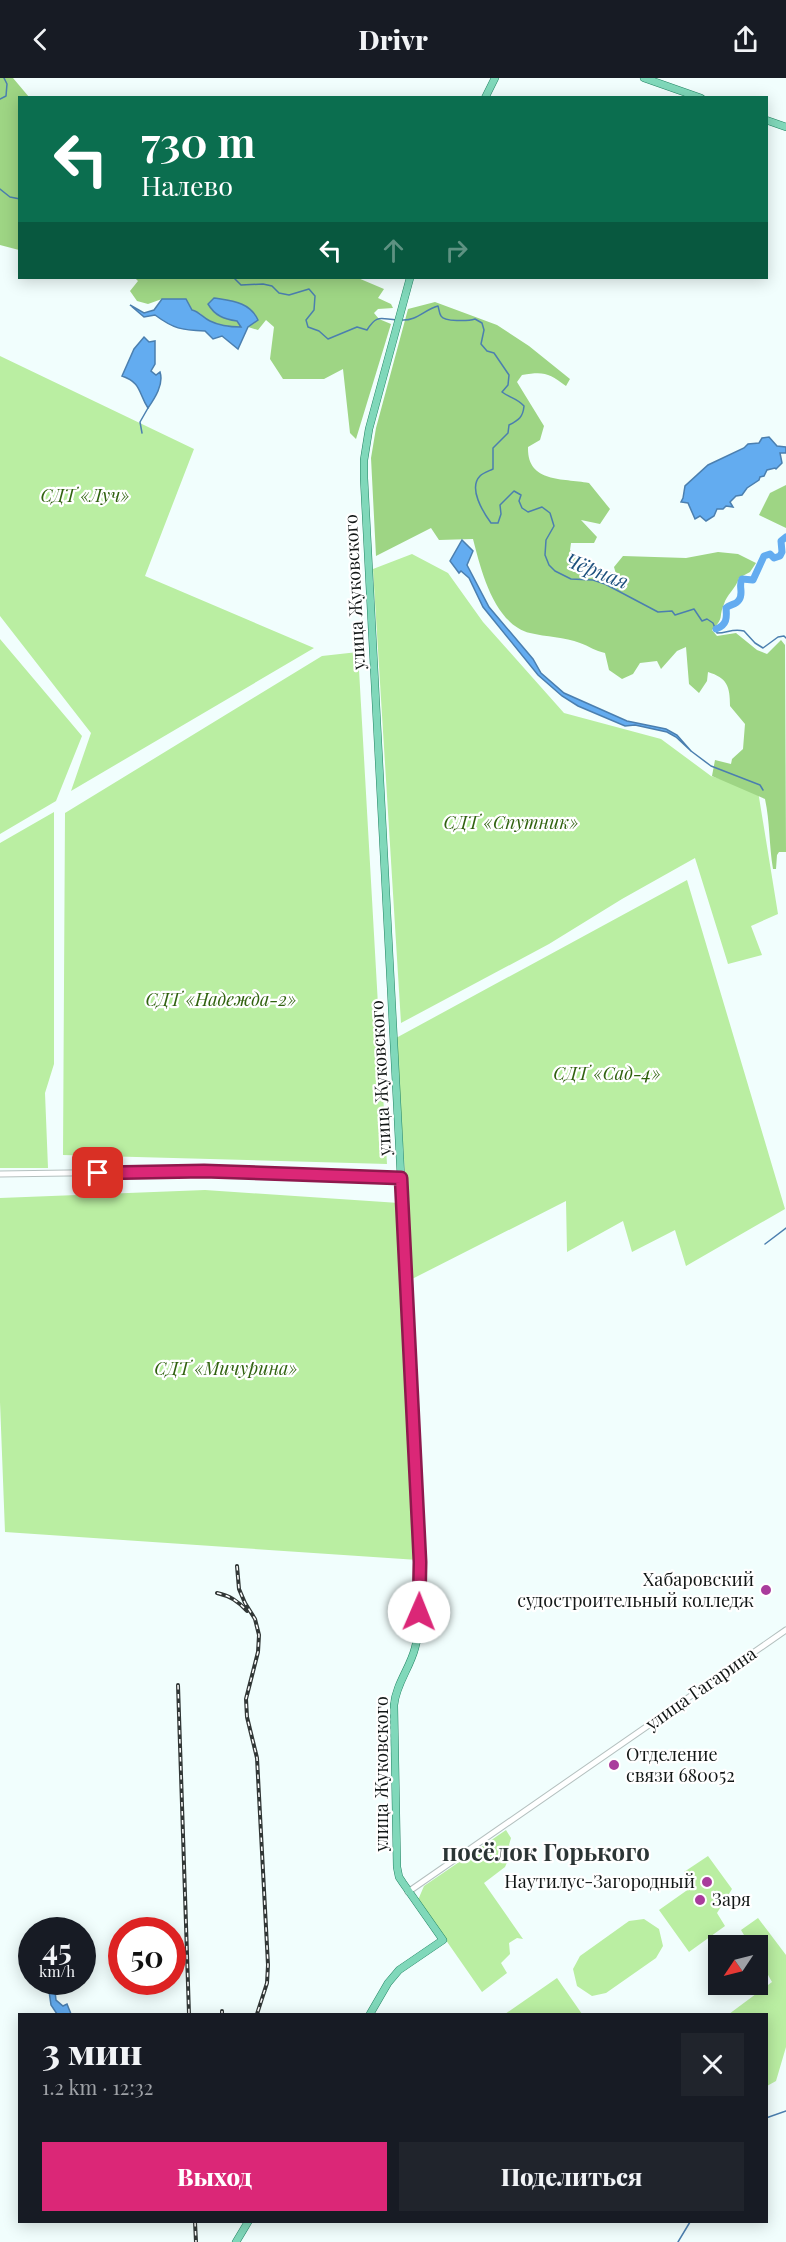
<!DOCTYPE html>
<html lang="ru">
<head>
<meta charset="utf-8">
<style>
	body { margin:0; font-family:"Playfair Display",serif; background:#20242c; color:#f1f3f6; height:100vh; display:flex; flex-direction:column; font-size:22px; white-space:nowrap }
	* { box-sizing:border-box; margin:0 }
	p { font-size:20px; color:#9ea1a6 }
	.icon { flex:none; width:33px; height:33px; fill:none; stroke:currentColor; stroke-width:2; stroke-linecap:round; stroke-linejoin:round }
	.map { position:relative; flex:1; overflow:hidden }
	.side { position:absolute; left:18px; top:1935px; width:750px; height:210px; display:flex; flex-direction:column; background:#171b24; border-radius:0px; box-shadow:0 3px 15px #0003 }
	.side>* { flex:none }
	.guide { position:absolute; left:18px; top:18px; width:750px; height:183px; border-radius:0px; box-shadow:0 3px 15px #0003; background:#0b6e4f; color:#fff; overflow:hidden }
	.needle { width:39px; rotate:235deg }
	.buttons { position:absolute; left:708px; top:1857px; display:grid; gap:12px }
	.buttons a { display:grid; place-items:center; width:60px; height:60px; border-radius:0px; background:#171b24; box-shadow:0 3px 15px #0003; font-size:30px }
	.speed { position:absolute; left:18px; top:1839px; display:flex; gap:12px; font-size:30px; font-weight:700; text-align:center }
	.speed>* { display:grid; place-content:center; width:78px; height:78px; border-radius:50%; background:#171b24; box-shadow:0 3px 15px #0003; line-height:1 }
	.speed small { font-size:15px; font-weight:400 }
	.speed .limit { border:9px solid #d22; background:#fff; color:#111 }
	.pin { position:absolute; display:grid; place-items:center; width:51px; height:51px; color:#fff; margin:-26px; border-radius:12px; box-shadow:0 3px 9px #0006 }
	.me { position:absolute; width:66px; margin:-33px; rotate:1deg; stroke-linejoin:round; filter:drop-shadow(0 0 4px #0008) }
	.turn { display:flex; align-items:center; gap:21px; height:126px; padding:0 24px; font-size:27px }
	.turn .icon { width:78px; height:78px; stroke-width:2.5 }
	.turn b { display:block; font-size:42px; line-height:51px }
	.lanes { display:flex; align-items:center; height:57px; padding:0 24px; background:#0003; justify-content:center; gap:30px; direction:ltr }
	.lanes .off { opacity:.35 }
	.round { display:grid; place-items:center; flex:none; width:63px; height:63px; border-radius:0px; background:#20242c }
	.head { display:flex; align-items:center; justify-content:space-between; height:102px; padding:0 24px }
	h1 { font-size:36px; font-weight:800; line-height:45px }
	.cta { display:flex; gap:12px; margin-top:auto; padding:12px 24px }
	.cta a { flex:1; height:69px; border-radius:0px; background:#db2777; color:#fff; font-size:24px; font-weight:800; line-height:69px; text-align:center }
	.cta a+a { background:#20242c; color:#f1f3f6 }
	header { display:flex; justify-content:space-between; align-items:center; height:78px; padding:0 24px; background:#171b24; font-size:27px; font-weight:800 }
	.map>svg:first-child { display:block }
</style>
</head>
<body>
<header><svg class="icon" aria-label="back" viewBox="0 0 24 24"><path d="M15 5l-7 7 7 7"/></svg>Drivr<svg class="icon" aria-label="share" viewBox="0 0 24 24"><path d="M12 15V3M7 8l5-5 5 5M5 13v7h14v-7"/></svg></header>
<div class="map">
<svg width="786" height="2164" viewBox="0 0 786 2164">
	<rect width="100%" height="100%" fill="#f1fefd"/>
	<!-- green -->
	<path fill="#baeea2" d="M0,278L194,371L145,498L314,570L71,713L91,655L0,538Z
		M412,476L448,495L483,544L564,635L661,661L711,698L758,713L778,836L751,848L762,877L728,886L695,780L622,821L549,866L401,945L373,491Z
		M0,561L82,658L56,723L0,756Z
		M358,574L387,1086L63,1077L65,735L322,578Z
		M54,734V986L45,1015L48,1090H0V765Z
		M687,802L785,1131L686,1188L675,1152L632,1174L623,1143L567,1174L566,1123L412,1201L396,960Z
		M205,1112L399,1125L418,1482L5,1454L0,1324V1120Z
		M506,1752L511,1760L509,1767L512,1773L505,1789L484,1805L523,1861L517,1860L509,1865L510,1876L501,1885L507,1895L482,1914L418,1822L424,1808Z
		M708,1778L732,1811L717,1835L725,1848L689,1874L659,1832L693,1808L684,1794Z
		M758,1840L786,1877V1969L776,2003L767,2008L766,1936H729L772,1904L758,1879V1868L750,1867L741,1852Z
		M644,1841L659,1851L663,1868L656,1880L606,1915L592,1918L577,1908L573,1891L580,1878L629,1843Z
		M557,1900L582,1936H505Z"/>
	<!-- forest -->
	<path fill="#9ed584" d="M0,0H13L29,19L20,20L19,172L0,167Z
		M135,200H358L384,211L378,220L391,226L393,230L378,231L374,235L379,241L391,246L356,361L350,355L343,291L324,301H283L270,281L274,249L266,242L258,252L248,249L208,225C214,238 224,241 237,243L242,249L222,248L207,242L200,235L162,221L148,226L137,223L130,213L138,203Z
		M435,224L497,247L529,268L570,301L566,308C549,295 544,293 522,297L517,304L544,348L540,362L528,369C527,405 562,400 589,405L610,431L600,446L581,442L597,459L594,465H571L570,472L581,485L616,496L614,489L623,478L686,480L718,474L738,476L756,485L750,494L739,500C735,512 727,516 724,526C718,540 725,539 712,552L717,558L736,555L757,572L767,576L781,562L785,567L786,774H779L777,777L776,791H773C769,767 770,744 765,721L712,698L715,682L731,686L732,681L743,671L745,646L730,628C730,608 727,600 708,594L707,603L699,615L689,606L686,569L677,573L661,591L657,583L640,585L633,596L622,601L609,592L605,575C595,573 589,568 580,565C565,559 546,559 530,555C494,546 481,492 473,461L439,462L431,450L376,478L371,380L376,350L408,231Z
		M786,407V450L759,437L770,415Z"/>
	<!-- water -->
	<path fill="#63acf0" stroke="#4b7faf" stroke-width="1.5" d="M214,220C232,223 250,224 258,242L248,249L238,271L222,258L213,261L205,253C181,252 174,251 155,237L144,239L130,227L144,235L154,232L162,221H186L192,232C200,234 203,240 210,243C220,248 230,249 241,249L237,243C224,241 215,238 208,226Z
		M144,259L149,264L155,263V286L151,293L156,297L160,294C164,306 155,320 148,330C138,315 142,305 122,298L134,271Z
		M769,359L777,368L786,369V375H780L782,385L776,391L775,390L767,392L764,398L760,399L759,402L747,410L742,417L736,418L730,424L733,429L726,428L723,431H717L714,438L706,443L700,438L695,441L688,425L681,424L683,420L685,408L708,387L744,370L748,366L759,365L762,360Z
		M462,462L473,473L467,487L489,529L533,581L541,595L564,615L627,643L666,651L677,657L691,673L676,659L667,654L635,647L625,648L578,628L562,618L538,597L483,529L469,500L461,493L459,495L450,483Z
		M35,1904H55L58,1910L55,1913L56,1922L63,1928L67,1926L71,1936H57L51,1927L49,1913C43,1914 38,1909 35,1904Z"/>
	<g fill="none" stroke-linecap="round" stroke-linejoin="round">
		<!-- stream -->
		<path stroke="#4b7faf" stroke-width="1.5" d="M0,21L6,18L7,6L4,0
			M0,111L10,119L20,121
			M234,200L241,207L263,206L272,208L279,215L289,217L309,211L315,218L314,232L306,242L308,249L319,253L328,261L357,249L367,252C377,236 380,241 397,242
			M402,242C416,243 424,232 438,228C439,231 439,235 441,238C444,244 469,243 475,241L482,245L484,252L481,266L487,273L494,275L509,297L508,307L502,314C510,320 517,320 524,328C523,339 519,342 509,347L508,355L493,370V391C489,393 483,395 480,398C468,410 483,434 491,445H498L501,436L500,427L514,413L521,417L519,423L522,430L528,434L542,429L550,435L554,448L546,462L545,477L549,487L555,493L571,501L593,502L605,506L658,534L672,533L675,537L694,531L702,543L707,541L713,545L717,555C728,555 732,550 744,553L755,565L763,570L778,559L784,558L786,560
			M142,355L140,344L148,330
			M691,673L711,688L760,707L763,712
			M765,1166L786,1150
			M766,2040L786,2033
			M678,2164L690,2144"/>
		<!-- river -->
		<path stroke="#63acf0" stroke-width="7" d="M716,551C727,547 727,540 726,530C730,526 736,527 739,522C744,515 738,508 742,501L753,502L764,478L770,476L774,480L780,478L782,474L781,463L786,459"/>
		<defs>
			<path id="minor" d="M0,1096L204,1093L401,1100
				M408,1814L786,1552"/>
			<path id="major" d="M644,0L701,20
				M485,20L495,0
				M766,42L786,49
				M370,1936L388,1905L399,1892L443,1862L403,1805L399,1799L397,1789L394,1627C396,1606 410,1590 415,1570C423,1543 420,1512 419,1484L401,1100L364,400V382L369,351L410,200
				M236,2164L248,2144"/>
		</defs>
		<!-- minor casing -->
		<use href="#minor" stroke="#b4c0bf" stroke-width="7"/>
		<!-- major casing -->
		<use href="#major" stroke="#228463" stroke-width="8"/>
		<!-- minor -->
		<use href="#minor" stroke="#fff" stroke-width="5"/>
		<!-- major -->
		<use href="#major" stroke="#80d8ba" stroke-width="7"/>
		<defs>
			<path id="rail" d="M237,1488L239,1511L245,1525L255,1541L259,1557L258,1574L246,1621L247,1639L257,1680L268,1887L267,1905L257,1936
				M217,1515C230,1518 238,1523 247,1533
				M178,1607L189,1936
				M222,1936V1933
				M195,2144L196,2164"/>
		</defs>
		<!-- rail casing -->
		<use href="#rail" stroke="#313736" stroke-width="4"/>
		<!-- rail -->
		<use href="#rail" stroke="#fff" stroke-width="1.5" stroke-dasharray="4.5" stroke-linecap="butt"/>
	</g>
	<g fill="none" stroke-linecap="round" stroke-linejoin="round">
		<defs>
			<path id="route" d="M98,1095L204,1093L401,1100L420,1484L419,1534"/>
		</defs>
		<!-- route casing -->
		<use href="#route" stroke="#8e194d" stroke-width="15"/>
		<!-- route -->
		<use href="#route" stroke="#db2777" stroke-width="10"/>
	</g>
	<!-- markers -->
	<g fill="#a93c9c" stroke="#fff" stroke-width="2">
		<circle cx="766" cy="1512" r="6"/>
		<circle cx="614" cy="1687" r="6"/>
		<circle cx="707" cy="1804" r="6"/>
		<circle cx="700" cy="1822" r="6"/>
	</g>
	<g text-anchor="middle" stroke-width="4.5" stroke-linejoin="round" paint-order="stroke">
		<!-- park labels -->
		<g font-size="18" font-style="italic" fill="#30620f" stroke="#fff">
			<text x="85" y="424">СДТ «Луч»</text>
			<text x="511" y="751">СДТ «Спутник»</text>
			<text x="221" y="928">СДТ «Надежда-2»</text>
			<text x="607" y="1002">СДТ «Сад-4»</text>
			<text x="226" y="1297">СДТ «Мичурина»</text>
		</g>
		<!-- street labels -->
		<g font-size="18" fill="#121716" stroke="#fff">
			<text transform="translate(355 514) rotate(-93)" y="6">улица Жуковского</text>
			<text transform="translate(381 1000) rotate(-93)" y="6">улица Жуковского</text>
			<text transform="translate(701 1611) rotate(-35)" y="6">улица Гагарина</text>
			<text transform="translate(382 1696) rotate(-90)" y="6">улица Жуковского</text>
		</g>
		<!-- poi labels -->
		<g font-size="18" fill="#121716" stroke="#fff" text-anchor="end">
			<text x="754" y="1508">Хабаровский<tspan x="754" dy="21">судостроительный колледж</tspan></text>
			<text x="626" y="1683" text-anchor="start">Отделение<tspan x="626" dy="21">связи 680052</tspan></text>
			<text x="695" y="1810">Наутилус-Загородный</text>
			<text x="712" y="1828" text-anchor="start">Заря</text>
		</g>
		<!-- water labels -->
		<g font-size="20" font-style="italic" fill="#1e517e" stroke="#fff">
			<text transform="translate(597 493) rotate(21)" y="7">Чёрная</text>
		</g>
		<!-- district labels -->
		<g font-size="24" font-weight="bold" fill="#2b3535" stroke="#fff">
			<text x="546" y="1783">посёлок Горького</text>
		</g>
	</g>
</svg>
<div class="buttons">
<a><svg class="needle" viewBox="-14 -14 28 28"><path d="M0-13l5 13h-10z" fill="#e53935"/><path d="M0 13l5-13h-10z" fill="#9ea1a6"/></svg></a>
</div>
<div class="speed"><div>45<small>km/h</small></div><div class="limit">50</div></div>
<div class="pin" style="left:98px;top:1095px;background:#d93025"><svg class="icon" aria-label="arrive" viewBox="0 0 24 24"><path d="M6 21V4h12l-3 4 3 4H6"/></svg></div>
<svg class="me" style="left:419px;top:1534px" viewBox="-20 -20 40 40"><circle r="19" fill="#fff"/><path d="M0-13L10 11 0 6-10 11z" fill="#db2777"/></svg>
<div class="guide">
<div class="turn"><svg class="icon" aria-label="left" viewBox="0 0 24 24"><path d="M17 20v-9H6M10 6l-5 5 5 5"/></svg><div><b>730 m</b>Налево</div></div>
<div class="lanes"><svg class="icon" aria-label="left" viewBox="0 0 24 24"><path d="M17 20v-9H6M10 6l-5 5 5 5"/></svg><svg class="icon off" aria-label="ahead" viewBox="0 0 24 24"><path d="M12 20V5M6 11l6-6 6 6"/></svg><svg class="icon off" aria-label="right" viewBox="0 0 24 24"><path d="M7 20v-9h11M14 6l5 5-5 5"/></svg></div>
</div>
<section class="side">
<div class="head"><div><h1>3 мин</h1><p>1.2 km · 12:32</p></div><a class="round"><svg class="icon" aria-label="close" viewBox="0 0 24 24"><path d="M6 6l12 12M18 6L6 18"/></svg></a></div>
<div class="cta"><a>Выход</a><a>Поделиться</a></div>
</section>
</div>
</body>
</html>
